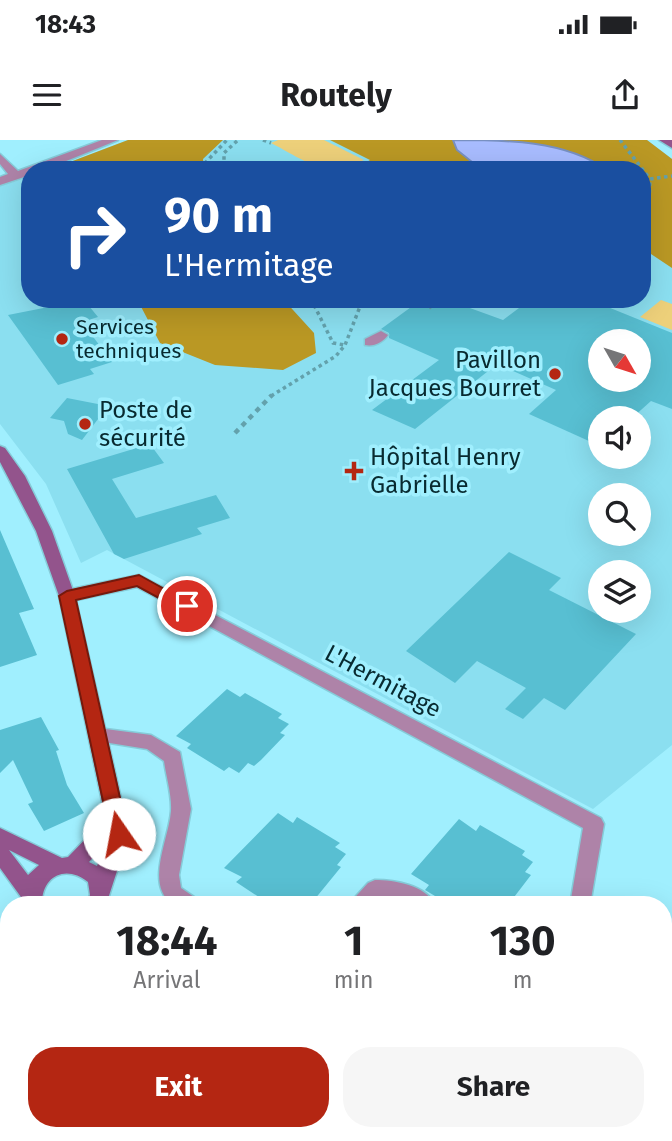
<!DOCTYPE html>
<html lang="en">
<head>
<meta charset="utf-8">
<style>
	body { margin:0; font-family:"Fira Sans",sans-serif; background:#f6f6f6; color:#202124; height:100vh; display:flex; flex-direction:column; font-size:26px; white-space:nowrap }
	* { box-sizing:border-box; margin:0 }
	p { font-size:23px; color:#757577 }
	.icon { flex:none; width:38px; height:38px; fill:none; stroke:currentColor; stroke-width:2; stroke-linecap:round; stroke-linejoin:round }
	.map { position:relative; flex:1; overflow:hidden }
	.panel { position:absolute; left:0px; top:756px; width:672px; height:245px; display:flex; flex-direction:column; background:#fff; border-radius:28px 28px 0 0; box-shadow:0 7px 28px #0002 }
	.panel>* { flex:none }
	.guide { position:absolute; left:21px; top:21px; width:630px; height:147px; border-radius:28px; box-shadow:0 7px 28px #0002; background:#1a4fa0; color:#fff; overflow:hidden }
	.needle { width:46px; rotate:129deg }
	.fabs { position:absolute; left:588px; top:189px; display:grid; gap:14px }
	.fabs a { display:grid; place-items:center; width:63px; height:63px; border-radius:50%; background:#fff; box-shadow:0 7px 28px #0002; font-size:35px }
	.pin { position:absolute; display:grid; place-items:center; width:60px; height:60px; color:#fff; margin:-30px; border:4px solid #fff; border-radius:50%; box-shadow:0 2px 7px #0007 }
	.me { position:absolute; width:77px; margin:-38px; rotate:348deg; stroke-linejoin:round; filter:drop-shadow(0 0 5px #0008) }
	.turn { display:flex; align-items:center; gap:24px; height:147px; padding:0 28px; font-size:32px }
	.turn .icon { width:91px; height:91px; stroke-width:2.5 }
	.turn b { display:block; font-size:49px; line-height:60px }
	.eta { display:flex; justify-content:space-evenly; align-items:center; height:119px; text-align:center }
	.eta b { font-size:42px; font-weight:700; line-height:49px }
	.button { display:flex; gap:14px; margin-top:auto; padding:14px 28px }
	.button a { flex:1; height:80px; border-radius:28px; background:#b42612; color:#fff; font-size:28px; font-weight:700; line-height:80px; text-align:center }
	.button a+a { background:#f6f6f6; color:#202124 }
	.status { display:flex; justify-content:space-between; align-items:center; height:49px; padding:0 35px; background:#fff; direction:ltr }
	.status svg { height:19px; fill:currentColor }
	header { display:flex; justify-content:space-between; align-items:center; height:91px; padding:0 28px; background:#fff; font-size:32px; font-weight:700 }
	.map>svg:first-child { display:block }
</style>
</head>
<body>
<div class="status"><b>18:43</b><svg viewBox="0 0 49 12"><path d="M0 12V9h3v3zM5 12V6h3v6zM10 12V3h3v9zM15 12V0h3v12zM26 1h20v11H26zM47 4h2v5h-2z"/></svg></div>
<header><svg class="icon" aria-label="menu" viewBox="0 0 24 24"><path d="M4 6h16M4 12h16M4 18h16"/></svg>Routely<svg class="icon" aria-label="share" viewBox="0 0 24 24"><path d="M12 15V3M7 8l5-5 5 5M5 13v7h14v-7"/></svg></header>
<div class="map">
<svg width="672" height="1001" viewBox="0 0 672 1001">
	<rect width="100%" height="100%" fill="#a0effe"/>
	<!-- built -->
	<path fill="#8bdff0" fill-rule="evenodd" d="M128,0H647L672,19V605L593,669L107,410L81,423L46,344L0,284V46L30,37V159H642V30H49ZM600,201H639V240H600ZM600,278H639V317H600ZM600,355H639V394H600ZM600,432H639V471H600Z"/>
	<!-- green -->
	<path fill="#edd07a" d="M278,0H324L364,20C322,38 308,22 271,3Z
		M661,160L672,164V190L640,177Z"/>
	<!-- forest -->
	<path fill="#ba9824" d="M128,0H223L203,19L204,30H49Z
		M330,0H647L672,19V128L642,108V30H363L359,27L370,20Z
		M137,159H283L314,193L316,213L283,230L215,225L160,203Z"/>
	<!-- water -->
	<path fill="#a8bcff" stroke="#7890c1" stroke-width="2" d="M453,0C506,0 565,0 607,30H482L457,10Z"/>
	<!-- building -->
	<path fill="#58bfd2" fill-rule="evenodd" d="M445,159L503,180L531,159H588L672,193V269L651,261L632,278H600V306L529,274L556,250L497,224L415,289L372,270L439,220L389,198V193L381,189L418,162L434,168ZM600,201H639V240H600Z
		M84,160L98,177L82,182L112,222L90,229L94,234L58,245L8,175Z
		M67,258L108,266L82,300L68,294L64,281L50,278Z
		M150,304L164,323L112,339L136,378L216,355L230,378L197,388L202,394L124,419L114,414L67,329Z
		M0,390L34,469L19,473L37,515L0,527Z
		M509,412L561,438L549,450L636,494L565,570L544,558L523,579L505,569L526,548L477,521L455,543L406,511Z
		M227,549L240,557L245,553L282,574L278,578L289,584L280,593L285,595L261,620L254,626L248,623L239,633L229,627L224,631L187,608L191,604L176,596Z
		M41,577L59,610L56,611L67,645L84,673L44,691L28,664L33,662L13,620L0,633V590Z
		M278,673L293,683L297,677L340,703L335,707L346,714L337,725L341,727L310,765H271L236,742L242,737L224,728Z
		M459,679L476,691L480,685L525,711L522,715L533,722L525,732L531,735L508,765H450L425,750L429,745L411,734Z"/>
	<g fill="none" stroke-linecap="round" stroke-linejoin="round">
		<defs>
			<path id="street" d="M102,0H118L44,30H30V35L0,45V37L8,34L0,24V14L18,31Z
				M381,191L388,195C383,202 374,207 365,205V199Z
				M139,435L601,678L604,684L590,765H570L583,688L137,447L67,462L59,456L67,450Z
				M98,588L151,595L180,612L191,669L179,735L181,748L197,759L200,765H173C144,744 169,700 171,671C172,655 166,636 164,621L147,609L91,600L89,595L91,590Z
				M375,740C394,740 426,745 435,765H406L393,758H380L372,765H348L368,743Z
				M663,886L672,888V908L663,906Z"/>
			<path id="secondary" d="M659,0H672V8Z
				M0,306L5,308L25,336L52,391L75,456L129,694L106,765H85L90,755L88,742C66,724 41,736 42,765H22L21,757L0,728V688L62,718L68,717L95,689L103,666L59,456L36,391L0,322ZM105,705L97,726L89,722ZM9,710L39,725L28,735Z
				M31,992H55L54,1001H30Z"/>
		</defs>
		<!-- street casing -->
		<use href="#street" stroke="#85ccd9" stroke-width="3"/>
		<!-- secondary casing -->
		<use href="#secondary" stroke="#85ccd9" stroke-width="3"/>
		<!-- path-far1 -->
		<path stroke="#63a1ac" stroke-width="3.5" stroke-dasharray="3.5 3.5" stroke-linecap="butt" d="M263,0L271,3
			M620,0L650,39
			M210,30L206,22L227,0
			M215,30L224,21V13L238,0
			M642,92L648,87L650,39L672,36
			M311,159L333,203L345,205
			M347,159L359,164
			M429,168L441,159
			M271,256L336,216L345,205L363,159"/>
		<!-- path -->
		<path stroke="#63a1ac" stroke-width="4.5" stroke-dasharray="5 5" stroke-linecap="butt" d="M235,293L272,255"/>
		<!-- street -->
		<use href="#street" fill="#ae83a8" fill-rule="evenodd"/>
		<!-- secondary -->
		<use href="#secondary" fill="#93548c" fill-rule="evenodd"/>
	</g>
	<!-- route -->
	<path fill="#b42612" stroke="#75190c" stroke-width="2" d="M139,435L195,466L187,472L181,470L137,446L76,460L128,694L119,702L110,694L59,456L67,451Z"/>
	<!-- markers -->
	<g fill="#b42612" stroke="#a0effe" stroke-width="2.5">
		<circle cx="62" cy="199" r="7"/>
		<circle cx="555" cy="234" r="7"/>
		<circle cx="85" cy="284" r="7"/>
		<path d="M350.5 320.5h7v7h7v7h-7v7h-7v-7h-7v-7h7z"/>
	</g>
	<g text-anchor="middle" stroke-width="7" stroke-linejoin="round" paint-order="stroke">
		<!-- far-poi labels -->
		<g font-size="21" fill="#082a30" stroke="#a0effe" text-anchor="start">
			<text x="76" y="194">Services<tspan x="76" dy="24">techniques</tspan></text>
		</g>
		<!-- poi labels -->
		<g font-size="24" fill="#082a30" stroke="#a0effe" text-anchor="start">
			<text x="541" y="228" text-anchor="end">Pavillon<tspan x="541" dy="28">Jacques Bourret</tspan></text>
			<text x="99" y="278">Poste de<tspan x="99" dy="28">sécurité</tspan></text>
			<text x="370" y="325">Hôpital Henry<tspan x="370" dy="28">Gabrielle</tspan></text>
		</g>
		<!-- street labels -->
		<g font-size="24" fill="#082a30" stroke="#a0effe">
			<text transform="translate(383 541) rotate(28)" y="8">L'Hermitage</text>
		</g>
	</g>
</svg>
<div class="fabs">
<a><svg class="needle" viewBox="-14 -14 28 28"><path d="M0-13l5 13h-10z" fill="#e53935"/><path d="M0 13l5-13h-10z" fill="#757577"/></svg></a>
<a><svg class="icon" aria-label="sound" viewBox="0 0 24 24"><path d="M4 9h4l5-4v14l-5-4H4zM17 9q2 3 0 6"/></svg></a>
<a><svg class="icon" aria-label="search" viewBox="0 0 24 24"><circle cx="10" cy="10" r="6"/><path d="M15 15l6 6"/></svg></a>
<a><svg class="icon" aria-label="layers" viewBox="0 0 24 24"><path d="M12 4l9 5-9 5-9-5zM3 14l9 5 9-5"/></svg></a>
</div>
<div class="pin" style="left:187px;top:466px;background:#d93025"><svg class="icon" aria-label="arrive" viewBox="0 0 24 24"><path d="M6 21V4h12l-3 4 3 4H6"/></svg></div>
<svg class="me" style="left:119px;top:694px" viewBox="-20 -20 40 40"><circle r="19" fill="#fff"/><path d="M0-13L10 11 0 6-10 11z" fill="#b42612"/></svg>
<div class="guide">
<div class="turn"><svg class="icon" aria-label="right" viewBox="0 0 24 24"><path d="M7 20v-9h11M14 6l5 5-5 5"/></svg><div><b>90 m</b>L'Hermitage</div></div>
</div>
<section class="panel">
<div class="eta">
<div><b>18:44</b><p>Arrival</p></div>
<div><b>1</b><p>min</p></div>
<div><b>130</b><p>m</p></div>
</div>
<div class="button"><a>Exit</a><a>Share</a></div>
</section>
</div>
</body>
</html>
